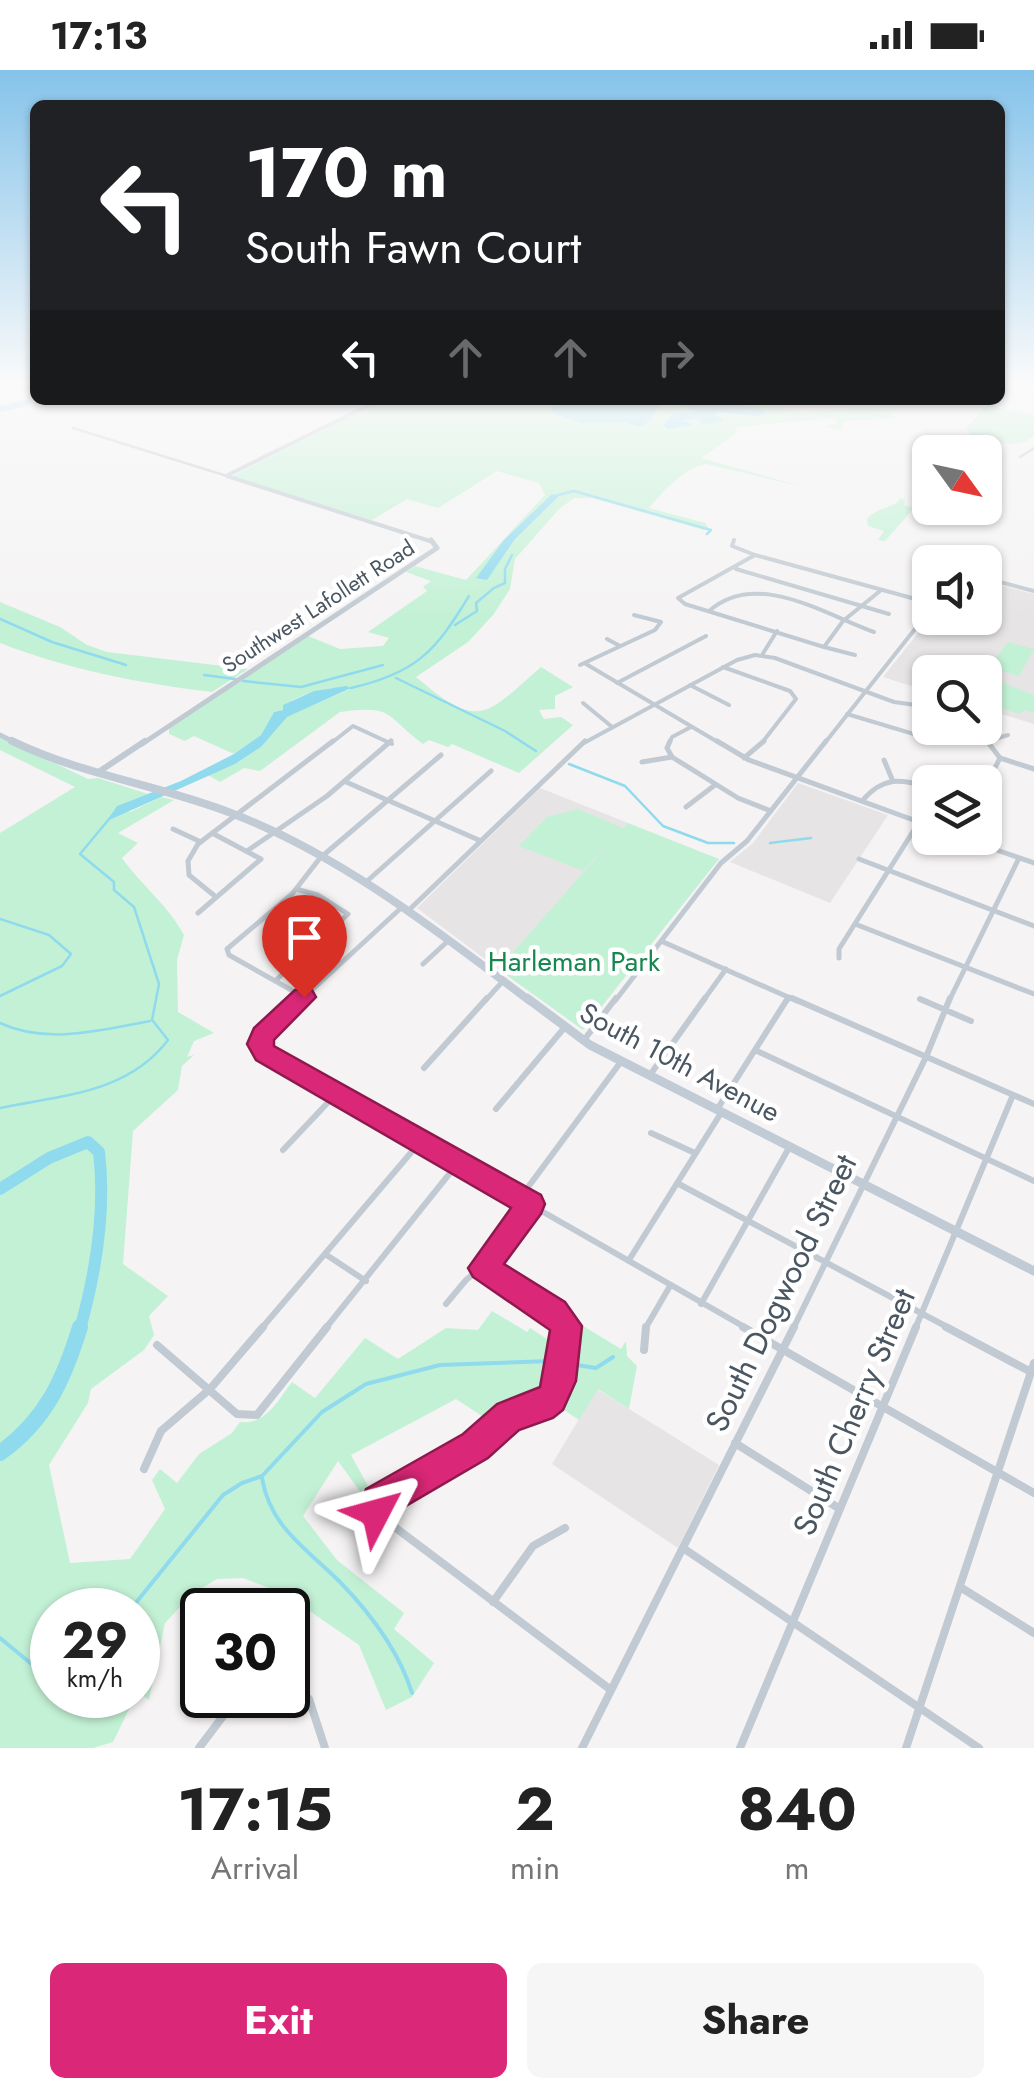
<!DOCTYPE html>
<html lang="en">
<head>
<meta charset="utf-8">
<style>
	body { margin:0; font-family:Jost,sans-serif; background:#f6f6f6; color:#222; height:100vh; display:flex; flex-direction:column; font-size:38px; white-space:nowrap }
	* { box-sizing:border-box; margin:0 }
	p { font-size:32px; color:#767676 }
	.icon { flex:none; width:55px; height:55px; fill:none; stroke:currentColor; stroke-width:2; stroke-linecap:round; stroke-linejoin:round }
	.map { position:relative; height:1678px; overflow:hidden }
	.sheet { display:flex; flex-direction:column; background:#fff; flex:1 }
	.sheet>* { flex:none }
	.banner { position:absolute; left:30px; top:30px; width:975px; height:305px; border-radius:15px; box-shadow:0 2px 8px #0004; background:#202124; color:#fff; overflow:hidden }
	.needle { width:65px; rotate:123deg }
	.fabs { position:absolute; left:912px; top:365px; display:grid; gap:20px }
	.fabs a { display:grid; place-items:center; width:90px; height:90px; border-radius:15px; background:#fff; box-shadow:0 2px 8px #0004; font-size:50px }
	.speed { position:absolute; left:30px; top:1518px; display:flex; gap:20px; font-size:50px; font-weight:700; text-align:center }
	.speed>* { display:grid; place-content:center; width:130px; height:130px; border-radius:50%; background:#fff; box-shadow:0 2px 8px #0004; line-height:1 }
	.speed small { font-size:25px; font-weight:400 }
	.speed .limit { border:5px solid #111; border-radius:15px; background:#fff; color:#111 }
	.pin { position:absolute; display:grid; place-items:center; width:85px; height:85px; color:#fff; margin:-102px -42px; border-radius:50% 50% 50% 0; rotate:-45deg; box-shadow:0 0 10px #0007 }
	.pin .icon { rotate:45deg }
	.me { position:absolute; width:110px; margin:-55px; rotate:51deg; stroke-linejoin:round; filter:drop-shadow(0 0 8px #0008) }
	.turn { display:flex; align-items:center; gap:35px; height:210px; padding:0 50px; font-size:45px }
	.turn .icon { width:130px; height:130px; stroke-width:2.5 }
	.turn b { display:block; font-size:70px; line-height:85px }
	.lanes { display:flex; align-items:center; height:95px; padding:0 50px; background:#0003; justify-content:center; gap:50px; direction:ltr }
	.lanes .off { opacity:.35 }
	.eta { display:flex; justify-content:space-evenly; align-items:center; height:170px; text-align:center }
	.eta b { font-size:60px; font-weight:700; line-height:70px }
	.cta { display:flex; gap:20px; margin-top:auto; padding:20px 50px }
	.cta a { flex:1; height:115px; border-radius:15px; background:#db2777; color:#fff; font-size:40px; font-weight:700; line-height:115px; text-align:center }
	.cta a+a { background:#f6f6f6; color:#222 }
	.status { display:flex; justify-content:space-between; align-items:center; height:70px; padding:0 50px; background:#fff; direction:ltr }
	.status svg { height:28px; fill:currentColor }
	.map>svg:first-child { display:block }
</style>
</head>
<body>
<div class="status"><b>17:13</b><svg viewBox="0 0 49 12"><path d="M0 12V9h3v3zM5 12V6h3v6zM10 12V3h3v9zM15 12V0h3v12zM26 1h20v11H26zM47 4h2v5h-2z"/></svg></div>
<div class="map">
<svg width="1034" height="1678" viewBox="0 0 1034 1678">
	<rect width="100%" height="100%" fill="#f5f3f3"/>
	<!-- education -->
	<path fill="#e6e4e5" d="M985,511L1034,524V654L985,639V602H930V622L883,607L930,548H985Z
		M798,713L888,745L830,833L730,792L753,773Z
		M540,718L628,753L498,899L417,838Z
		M597,1319L719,1395L678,1478L552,1394Z"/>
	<!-- green -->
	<path fill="#c3f1d5" d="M383,330H749L805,343L863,337L896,341L890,345L899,348L843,351L842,361L823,356L838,353L832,348L737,357L735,364L701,388L804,417L706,394C683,399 664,420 649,438L705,453L708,457L704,460L592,428H574L559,439L515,489L510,519L493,545L468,572L416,607C480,662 486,645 541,597L573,617L555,626V639L539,640L544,649L561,647L573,655L519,703L452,674L448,677L429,670L423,674C384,645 395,635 340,642L260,701L244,698L220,712L208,705L235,694L261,677L286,647L350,619C328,615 304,623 284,635L283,640L274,642L261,665L234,684L194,666L185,671L169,664V657L308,566L340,579L383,576L389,568L368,562L427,521L423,517L431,511L406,502L415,496L466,510L545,425L539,413L497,401L438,438L407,429L372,450L232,406Z
		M986,335L1034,345V365C1019,382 990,371 971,365L966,358Z
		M900,428L905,430L904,435L914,438L885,471L878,470L884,461L868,456L867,449C878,436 895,439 900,428Z
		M0,532L60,557L87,575L107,582L248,599L212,622C138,613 70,600 0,573Z
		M1008,572L1034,579L1019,606L989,597Z
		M985,606L1034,625V643L1024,640L1020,644L985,633Z
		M0,667L88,709L98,708L148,724L117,736L130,742L161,727L174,730L118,763L138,773L122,788C141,815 168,835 184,865L177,890L178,942L214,963L194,971L187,987L194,985L182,996L178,1020L133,1061L123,1194L168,1226L149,1246L154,1265L144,1280L91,1319L88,1333L49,1395L70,1493L130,1489L165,1439L152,1410L160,1399L177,1413L199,1384L232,1363L240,1352C266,1355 278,1330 292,1312L315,1328L365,1268L398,1289L446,1258L478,1260L492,1241L527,1262L530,1258L550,1271L560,1266C545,1349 544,1311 488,1350L456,1329L351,1385L368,1416L361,1423L338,1391L303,1446L337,1490L404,1543L394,1559L434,1593L412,1627L386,1640L359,1575L285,1524L243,1508L217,1509L192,1524L165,1553L149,1630L138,1622V1540H52V1625H136L113,1672L93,1678H0V763L75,717L0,680Z
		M578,739L623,758L628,753L719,789L583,960L498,899L620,761L583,801L519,776L547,747Z
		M575,1251L621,1279L626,1271L627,1286L637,1296L629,1339L598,1319L579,1350L558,1336L564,1328Z"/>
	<!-- water -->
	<path fill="#90daee" d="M557,330H590L599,335L604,330H663L650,351L640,357L624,352L581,353L550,342Z
		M677,330C707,330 743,328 767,343L758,346L718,342L714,345L724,350L721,352L701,354L699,349L684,350L692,355L667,359L664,355L672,344L695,341L677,335Z
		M552,424L560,425L515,469L487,510L476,508L504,470Z
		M346,616L351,618L287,647L261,677L235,694L107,751L117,736L181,711L234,684L261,665L274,642L283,640V635L314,621Z"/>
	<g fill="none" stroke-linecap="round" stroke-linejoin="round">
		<!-- stream-far1 -->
		<path stroke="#90daee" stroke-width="2.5" d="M558,425L574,421L711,460L707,464
			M496,517L505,513V499L512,485
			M0,549L52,572L126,595
			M455,555L477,541L476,533L494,518
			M204,605L235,609
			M396,608L505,661L536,681
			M243,611L301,617L383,595
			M351,618C416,603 435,582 469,526
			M569,694L625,716L663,756L708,773H734
			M114,743L80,784L114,812V820L134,837L159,914L152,950
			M770,773L811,768
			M0,849L49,865L71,884L62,896L0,926
			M0,953C47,975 101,960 150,951
			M0,1038C61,1025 127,1024 168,970L153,951"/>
		<!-- stream -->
		<path stroke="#90daee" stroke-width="4" d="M262,1408C270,1457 306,1478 340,1512C371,1544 399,1581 412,1623
			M130,1540L223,1425L242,1413L262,1406L322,1342L366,1314L440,1295L551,1291L596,1298L613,1287
			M0,1568L34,1596L52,1590"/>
		<!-- river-far2 -->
		<path stroke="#90daee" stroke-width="6" d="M0,339L26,333L35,323"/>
		<!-- river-far1 -->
		<path stroke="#90daee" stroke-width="12" d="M0,1119L49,1088L88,1072L99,1082C106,1141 96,1202 80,1259"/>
		<!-- river -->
		<path stroke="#90daee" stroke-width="16" d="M0,1383C46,1350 64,1309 80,1257"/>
		<!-- minor-far4 -->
		<path stroke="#c1cad2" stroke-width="2.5" d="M73,358L227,406
			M1020,387L1034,378"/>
		<!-- minor-far3 -->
		<path stroke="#c1cad2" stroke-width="4" d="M734,470L732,476L755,485L930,533
			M755,485L678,528L685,534L824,577L843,551L880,521
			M736,499L889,544
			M985,508L1034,521
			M709,541C756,499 824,544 874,562
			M607,569L620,576
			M824,577L855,585
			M762,585L777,561
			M586,594L721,674
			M580,595L655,560L661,552L634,545
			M723,597L790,621L796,629L761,674
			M617,613L706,566
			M690,615L729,635
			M583,633L611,656
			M847,644L917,665
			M977,658L989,674
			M988,671L1008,665
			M330,674L353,656L392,674
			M582,674L737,590L755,585L775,588L894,632L930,637
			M669,674L672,667L691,657
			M824,674L930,540"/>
		<!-- minor-far2 -->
		<path stroke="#c1cad2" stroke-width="5" d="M717,671L749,690L930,756
			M672,687L738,728L771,741
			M744,688L764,671
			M1000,688L1034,699
			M884,690L892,709
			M642,692L672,687L667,678L670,671
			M951,699L962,712
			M346,712L481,771
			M985,717L1000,688L987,671
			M862,731C883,706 900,709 930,717
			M686,737L715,715
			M173,759L201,772
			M962,768L1034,793
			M247,781L327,726L391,671
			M859,789L1034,856
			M366,812L491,701
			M216,827L189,805L188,791L198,774L333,671
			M409,840L585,671
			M198,843L261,789L212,763
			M855,854L1034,924
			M661,871L797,931
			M839,888V879L919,752
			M423,894L449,870
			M275,911L348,844L318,825L296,819
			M302,926L229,885L227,879L292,824L320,788L441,685
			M920,929L924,931
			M300,931L401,838
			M485,931L503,911
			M615,931L721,793L747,771L826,671
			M703,931L726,899
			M787,931L789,927
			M949,931L1019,788"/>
		<!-- minor-far1 -->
		<path stroke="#c1cad2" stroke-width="6" d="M303,928L267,961L260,974L265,983L748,1259
			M792,928L1034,1034
			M920,929L971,951
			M584,970L616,928
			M755,980L1034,1111
			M424,998L487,928
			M650,1005L705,928
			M718,1038L788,928
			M496,1039L565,957
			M651,1063L695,1083
			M283,1080L336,1024
			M677,1113L951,1259
			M520,1128L620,993
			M325,1184L366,1211
			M629,1190L721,1043
			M483,1198L563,1251V1259
			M446,1234L466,1210L493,1188L531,1135
			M701,1234L790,1076
			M261,1259L420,1072
			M325,1259L458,1093
			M645,1259L670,1216
			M793,1259L926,987L950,928
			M915,1259L1013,1025"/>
		<!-- minor -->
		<path stroke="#c1cad2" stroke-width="8" d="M563,1257L564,1282L552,1328L541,1337L509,1345L476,1376L378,1432L376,1443L611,1620
			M743,1257L1034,1423
			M946,1257L1031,1302
			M157,1275L237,1344L257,1345L327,1257
			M644,1280L646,1257
			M735,1373L840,1439
			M144,1399L161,1361L210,1319L263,1257
			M683,1478L979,1678
			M960,1517L1034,1563
			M493,1532L533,1476L565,1458
			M288,1607L309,1629L325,1678
			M199,1678L239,1625
			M582,1678L794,1257
			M740,1678L916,1257
			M906,1678L1034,1293"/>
		<!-- tertiary-far2 -->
		<path stroke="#c1cad2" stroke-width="4" d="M228,405L379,330
			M227,406L433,472"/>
		<!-- tertiary-far1 -->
		<path stroke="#c1cad2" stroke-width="5" d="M142,674L437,478L431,470"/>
		<!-- tertiary -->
		<path stroke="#c1cad2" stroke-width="6" d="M97,703L145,671"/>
		<!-- secondary-far2 -->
		<path stroke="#c1cbd6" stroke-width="5" d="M0,665L18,674"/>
		<!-- secondary-far1 -->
		<path stroke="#c1cbd6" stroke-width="8" d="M12,671C82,705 159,715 231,743C341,785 437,861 530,931"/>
		<!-- secondary -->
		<path stroke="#c1cbd6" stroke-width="9" d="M527,928L590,975L1034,1201"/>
	</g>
	<!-- sky -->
	<linearGradient id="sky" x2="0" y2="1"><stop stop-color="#85c3ea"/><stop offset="0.57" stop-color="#fafafa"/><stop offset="1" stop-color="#fafafa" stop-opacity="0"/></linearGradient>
	<rect width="1034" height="549" fill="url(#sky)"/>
	<!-- route -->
	<path fill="#db2777" stroke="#8e194d" stroke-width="2.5" d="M304,918L312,920L316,927L274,970V976L541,1125L545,1134L541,1144L504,1194L565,1232L582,1256L576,1311L563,1340L553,1348L519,1360L488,1388L394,1443L388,1455L376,1461L363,1455L358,1443L366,1419L463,1364L497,1334L540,1317L550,1260L473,1207L468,1198L511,1138L256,990L247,974L254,958L295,920Z"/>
	<g text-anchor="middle" stroke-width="9" stroke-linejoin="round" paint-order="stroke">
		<!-- far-street labels -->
		<g font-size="22" fill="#4a5661" stroke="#fff">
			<text transform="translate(318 536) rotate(-33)" y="8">Southwest Lafollett Road</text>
		</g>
		<!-- park labels -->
		<g font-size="28" fill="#17864f" stroke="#fff">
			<text x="574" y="901">Harleman Park</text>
		</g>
		<!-- street labels -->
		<g font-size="28" fill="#4a5661" stroke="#fff">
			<text transform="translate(680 992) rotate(28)" y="10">South 10th Avenue</text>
		</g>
		<!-- near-street labels -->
		<g font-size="32" fill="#4a5661" stroke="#fff">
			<text transform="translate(781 1223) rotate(-64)" y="11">South Dogwood Street</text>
			<text transform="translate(854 1342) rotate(-67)" y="11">South Cherry Street</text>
		</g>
	</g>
</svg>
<div class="fabs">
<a><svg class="needle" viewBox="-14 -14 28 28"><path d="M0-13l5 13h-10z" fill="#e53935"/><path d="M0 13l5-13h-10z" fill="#767676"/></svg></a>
<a><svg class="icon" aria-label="sound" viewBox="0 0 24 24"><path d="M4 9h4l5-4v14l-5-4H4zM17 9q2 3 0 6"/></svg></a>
<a><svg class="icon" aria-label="search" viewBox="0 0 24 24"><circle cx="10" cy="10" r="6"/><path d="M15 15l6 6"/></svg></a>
<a><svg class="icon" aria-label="layers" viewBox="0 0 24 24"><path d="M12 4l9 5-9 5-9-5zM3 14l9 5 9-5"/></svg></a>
</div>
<div class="speed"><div>29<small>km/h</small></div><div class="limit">30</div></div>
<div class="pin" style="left:304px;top:927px;background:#d93025"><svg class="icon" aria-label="arrive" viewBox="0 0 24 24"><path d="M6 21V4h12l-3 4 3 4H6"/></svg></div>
<svg class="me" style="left:376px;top:1443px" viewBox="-20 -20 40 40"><path d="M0-17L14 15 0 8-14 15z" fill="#db2777" stroke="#fff" stroke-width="4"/></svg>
<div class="banner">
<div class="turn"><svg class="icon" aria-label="left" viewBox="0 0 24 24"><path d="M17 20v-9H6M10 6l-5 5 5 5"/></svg><div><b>170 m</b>South Fawn Court</div></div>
<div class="lanes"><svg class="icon" aria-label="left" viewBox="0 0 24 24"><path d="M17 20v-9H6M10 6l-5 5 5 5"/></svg><svg class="icon off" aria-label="ahead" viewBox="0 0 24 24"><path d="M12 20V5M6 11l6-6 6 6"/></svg><svg class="icon off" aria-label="ahead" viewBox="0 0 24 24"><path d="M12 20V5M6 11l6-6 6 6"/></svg><svg class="icon off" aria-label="right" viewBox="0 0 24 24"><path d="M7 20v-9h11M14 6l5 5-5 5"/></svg></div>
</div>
</div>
<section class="sheet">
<div class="eta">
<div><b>17:15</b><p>Arrival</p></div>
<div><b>2</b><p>min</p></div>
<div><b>840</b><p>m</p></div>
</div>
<div class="cta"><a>Exit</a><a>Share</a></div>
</section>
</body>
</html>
